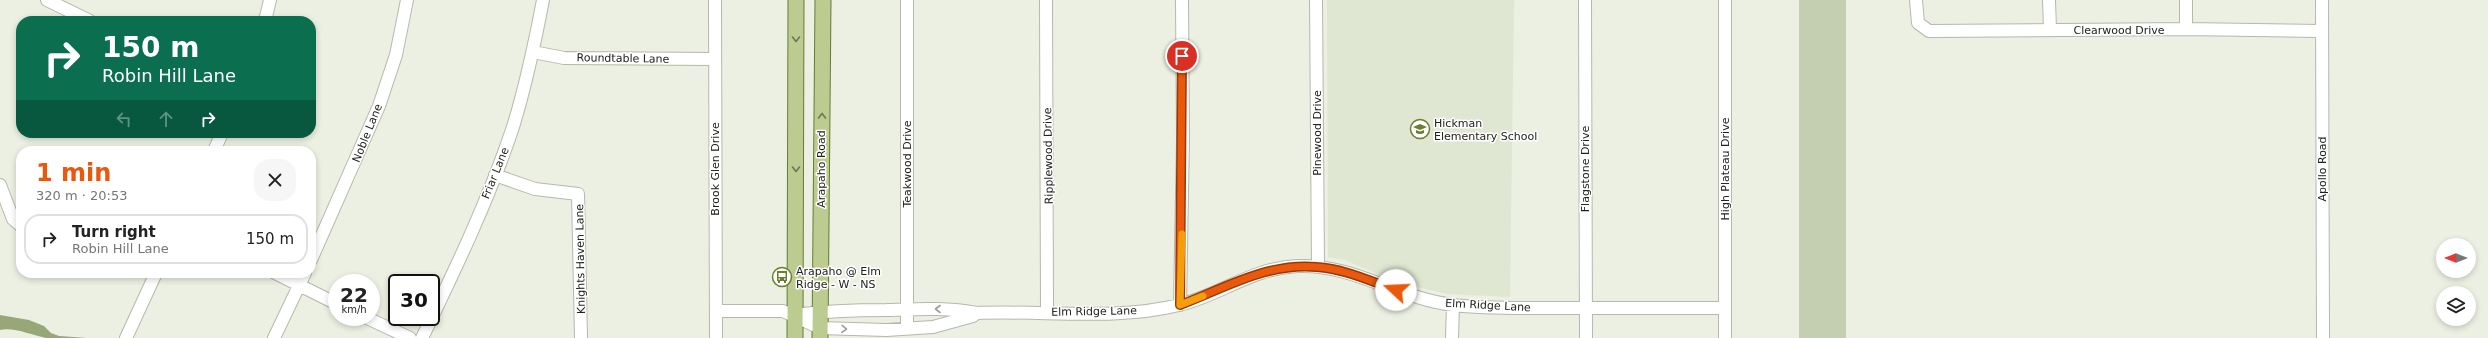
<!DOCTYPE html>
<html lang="en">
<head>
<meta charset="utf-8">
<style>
	body { margin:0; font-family:"DejaVu Sans",sans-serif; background:#f6f6f6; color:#222; height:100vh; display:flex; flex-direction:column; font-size:15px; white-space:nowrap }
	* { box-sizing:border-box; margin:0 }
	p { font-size:13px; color:#767676 }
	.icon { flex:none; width:22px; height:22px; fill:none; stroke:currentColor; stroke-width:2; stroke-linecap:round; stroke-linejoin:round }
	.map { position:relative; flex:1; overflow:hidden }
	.side { position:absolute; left:16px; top:146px; width:300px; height:132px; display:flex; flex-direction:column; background:#fff; border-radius:16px; box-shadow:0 2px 6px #0003 }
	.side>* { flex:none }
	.banner { position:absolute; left:16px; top:16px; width:300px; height:122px; border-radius:16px; box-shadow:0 2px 6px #0003; background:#0b6e4f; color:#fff; overflow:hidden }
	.needle { width:26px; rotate:270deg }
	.tools { position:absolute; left:2436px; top:238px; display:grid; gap:8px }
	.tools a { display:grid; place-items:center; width:40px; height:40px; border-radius:50%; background:#fff; box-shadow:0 2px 6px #0003; font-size:20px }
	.speed { position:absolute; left:328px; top:274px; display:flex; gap:8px; font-size:20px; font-weight:700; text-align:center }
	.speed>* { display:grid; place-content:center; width:52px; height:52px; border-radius:50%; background:#fff; box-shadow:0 2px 6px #0003; line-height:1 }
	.speed small { font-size:10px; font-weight:400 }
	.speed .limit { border:2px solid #111; border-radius:6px; background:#fff; color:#111 }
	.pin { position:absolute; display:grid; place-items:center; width:34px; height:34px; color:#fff; margin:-17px; border:2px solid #fff; border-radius:50%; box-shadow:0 1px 4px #0007 }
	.me { position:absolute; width:44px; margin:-22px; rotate:290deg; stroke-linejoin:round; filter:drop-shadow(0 0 3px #0008) }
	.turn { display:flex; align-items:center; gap:14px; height:84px; padding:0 20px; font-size:18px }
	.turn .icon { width:52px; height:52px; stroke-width:2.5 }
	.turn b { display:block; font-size:28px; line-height:34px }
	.lanes { display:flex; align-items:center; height:38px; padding:0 20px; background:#0003; justify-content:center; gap:20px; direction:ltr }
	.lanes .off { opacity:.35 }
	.round { display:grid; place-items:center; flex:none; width:42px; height:42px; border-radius:16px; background:#f6f6f6 }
	.summary { display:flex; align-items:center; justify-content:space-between; height:68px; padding:0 20px }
	h1 { font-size:24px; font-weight:700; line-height:30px; color:#ea580c }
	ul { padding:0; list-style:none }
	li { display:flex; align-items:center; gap:12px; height:50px; margin:0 8px 6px; padding:0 12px; border:2px solid #e0e0e0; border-radius:16px }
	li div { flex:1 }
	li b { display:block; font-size:15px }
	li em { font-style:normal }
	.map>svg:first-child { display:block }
</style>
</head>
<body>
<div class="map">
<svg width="2488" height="338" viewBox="0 0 2488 338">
	<rect width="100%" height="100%" fill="#ebf0e2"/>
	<!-- built -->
	<path fill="#dfe6d1" d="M1327,0H1514L1510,297L1448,294L1396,282L1345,260L1328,257Z"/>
	<!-- green -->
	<path fill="#c4ceb0" d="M1799,0H1846V338H1799Z"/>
	<!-- water -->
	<path fill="#98a778" d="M0,315L29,320L44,326L51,333L59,336L87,338C74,338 58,338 46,338C31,335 14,327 0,330Z"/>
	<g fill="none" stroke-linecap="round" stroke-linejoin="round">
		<defs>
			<path id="minor" d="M47,0L90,21
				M715,0L716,338
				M1046,0L1047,312
				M1316,0L1318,267
				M1585,0L1586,338
				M1725,0V338
				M1916,0L1918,23L1929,31L2186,29L2322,31
				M2049,0L2050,30
				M2186,0V29
				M2322,0L2323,338
				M265,21L270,0
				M533,52L564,58L715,59
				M214,151L222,133
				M495,175L535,189L578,194L581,338
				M0,185L13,219L21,226
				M311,260L379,106L396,55L407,0
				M275,273L337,304
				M1180,305L1183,138L1182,0
				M716,311H783L820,328L886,330L933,327L973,316L977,313
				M795,315C826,311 856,310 887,310C917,309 947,307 977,313C1043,310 1114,321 1179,305C1221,295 1251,268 1298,266C1353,264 1400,299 1453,305C1489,309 1525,308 1561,308C1615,308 1670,308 1725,308
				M365,317L410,338
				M907,329V0
				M126,338L156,273
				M274,338L305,273
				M422,338C455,270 489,199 513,127C526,85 535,42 543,0
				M1452,338L1453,305"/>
			<path id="major" d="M795,338L796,0
				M820,338L823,0"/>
		</defs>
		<!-- minor casing -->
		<use href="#minor" stroke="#b4b9ab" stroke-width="14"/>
		<!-- major casing -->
		<use href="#major" stroke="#687a37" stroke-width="17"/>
		<!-- minor -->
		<use href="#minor" stroke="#fff" stroke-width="12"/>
		<!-- major -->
		<use href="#major" stroke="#bccb8f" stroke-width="15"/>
	</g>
	<!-- one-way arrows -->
	<defs><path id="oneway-chevron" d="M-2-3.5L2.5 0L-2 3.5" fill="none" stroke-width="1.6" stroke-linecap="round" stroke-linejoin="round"/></defs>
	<g stroke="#6e7656">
		<use href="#oneway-chevron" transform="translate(796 39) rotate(90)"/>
		<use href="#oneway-chevron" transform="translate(822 116) rotate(-90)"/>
		<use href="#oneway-chevron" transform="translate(796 169) rotate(90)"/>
	</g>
	<g stroke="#9b9c99">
		<use href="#oneway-chevron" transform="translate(938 309) rotate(-180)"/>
		<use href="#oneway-chevron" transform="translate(844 329) rotate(2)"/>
	</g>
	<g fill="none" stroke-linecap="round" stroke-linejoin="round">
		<defs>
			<path id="route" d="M1182,56L1180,305C1225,288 1268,262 1317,267C1345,269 1370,281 1396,290"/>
		</defs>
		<!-- route casing -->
		<use href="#route" stroke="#983908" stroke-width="10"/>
		<!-- route -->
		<use href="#route" stroke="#ea580c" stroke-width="7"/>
		<!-- slow -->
		<path stroke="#f59e0b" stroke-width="7" d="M1182,234L1180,305L1203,296"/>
	</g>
	<!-- icons -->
	<defs>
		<symbol id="school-ring" viewBox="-11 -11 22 22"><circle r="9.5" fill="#fff" stroke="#6a7e2f" stroke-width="1.5"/><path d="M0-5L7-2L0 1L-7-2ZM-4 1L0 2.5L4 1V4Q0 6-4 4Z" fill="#6a7e2f"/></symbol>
		<symbol id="bus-ring" viewBox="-11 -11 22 22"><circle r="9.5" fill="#fff" stroke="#6a7e2f" stroke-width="1.5"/><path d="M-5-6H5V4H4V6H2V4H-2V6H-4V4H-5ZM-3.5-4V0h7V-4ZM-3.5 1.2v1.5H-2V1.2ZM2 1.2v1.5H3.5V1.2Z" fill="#6a7e2f"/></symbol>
	</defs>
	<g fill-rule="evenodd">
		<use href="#school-ring" x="1409" y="118" width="22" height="22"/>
		<use href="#bus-ring" x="771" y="266" width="22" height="22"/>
	</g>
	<g text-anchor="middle" stroke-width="3" stroke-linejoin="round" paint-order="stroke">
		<!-- street labels -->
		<g font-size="11" fill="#21221d" stroke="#fff">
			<text x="2119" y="34">Clearwood Drive</text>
			<text transform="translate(623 58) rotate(1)" y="4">Roundtable Lane</text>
			<text transform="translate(367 133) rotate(-68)" y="4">Noble Lane</text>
			<text transform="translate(1317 133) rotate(-90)" y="4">Pinewood Drive</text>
			<text transform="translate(1048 156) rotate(-91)" y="4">Ripplewood Drive</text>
			<text transform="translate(907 164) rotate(-90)" y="4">Teakwood Drive</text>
			<text transform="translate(715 169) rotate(-90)" y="4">Brook Glen Drive</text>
			<text transform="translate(821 169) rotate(-90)" y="4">Arapaho Road</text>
			<text transform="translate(1585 169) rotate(-90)" y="4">Flagstone Drive</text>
			<text transform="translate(1725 169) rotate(-90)" y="4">High Plateau Drive</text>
			<text transform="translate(2322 169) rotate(-90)" y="4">Apollo Road</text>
			<text transform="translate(495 173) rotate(-68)" y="4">Friar Lane</text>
			<text transform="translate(580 259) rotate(-91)" y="4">Knights Haven Lane</text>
			<text transform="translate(1488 305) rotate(3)" y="4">Elm Ridge Lane</text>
			<text transform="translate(1094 311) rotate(-1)" y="4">Elm Ridge Lane</text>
		</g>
		<!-- poi labels -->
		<g font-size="11" fill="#21221d" stroke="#fff" text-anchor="start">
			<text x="1434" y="127">Hickman<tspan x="1434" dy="13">Elementary School</tspan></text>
			<text x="796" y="275">Arapaho @ Elm<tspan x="796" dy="13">Ridge - W - NS</tspan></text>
		</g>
	</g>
</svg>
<div class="tools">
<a><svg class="needle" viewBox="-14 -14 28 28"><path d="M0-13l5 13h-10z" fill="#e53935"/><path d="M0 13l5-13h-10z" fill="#767676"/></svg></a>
<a><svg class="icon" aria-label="layers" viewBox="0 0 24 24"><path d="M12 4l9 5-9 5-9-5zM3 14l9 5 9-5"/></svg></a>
</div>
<div class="speed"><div>22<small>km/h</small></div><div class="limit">30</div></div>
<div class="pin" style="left:1182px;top:56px;background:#d93025"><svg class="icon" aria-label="arrive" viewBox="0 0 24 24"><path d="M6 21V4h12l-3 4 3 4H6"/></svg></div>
<svg class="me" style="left:1396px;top:290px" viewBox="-20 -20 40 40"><circle r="19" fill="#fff"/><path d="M0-13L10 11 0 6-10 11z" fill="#ea580c"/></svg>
<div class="banner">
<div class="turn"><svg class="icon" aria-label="right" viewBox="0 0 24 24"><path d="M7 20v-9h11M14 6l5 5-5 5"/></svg><div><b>150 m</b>Robin Hill Lane</div></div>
<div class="lanes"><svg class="icon off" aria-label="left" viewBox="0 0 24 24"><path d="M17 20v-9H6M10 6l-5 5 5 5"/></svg><svg class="icon off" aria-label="ahead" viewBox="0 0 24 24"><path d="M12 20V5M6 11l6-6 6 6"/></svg><svg class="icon" aria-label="right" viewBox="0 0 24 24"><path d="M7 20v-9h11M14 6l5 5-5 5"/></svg></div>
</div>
<section class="side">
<div class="summary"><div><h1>1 min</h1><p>320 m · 20:53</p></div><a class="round"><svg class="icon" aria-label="close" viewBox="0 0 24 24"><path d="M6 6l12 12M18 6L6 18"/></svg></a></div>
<ul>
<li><svg class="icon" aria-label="right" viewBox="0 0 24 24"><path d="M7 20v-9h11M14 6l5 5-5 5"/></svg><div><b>Turn right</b><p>Robin Hill Lane</p></div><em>150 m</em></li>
</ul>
</section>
</div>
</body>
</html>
